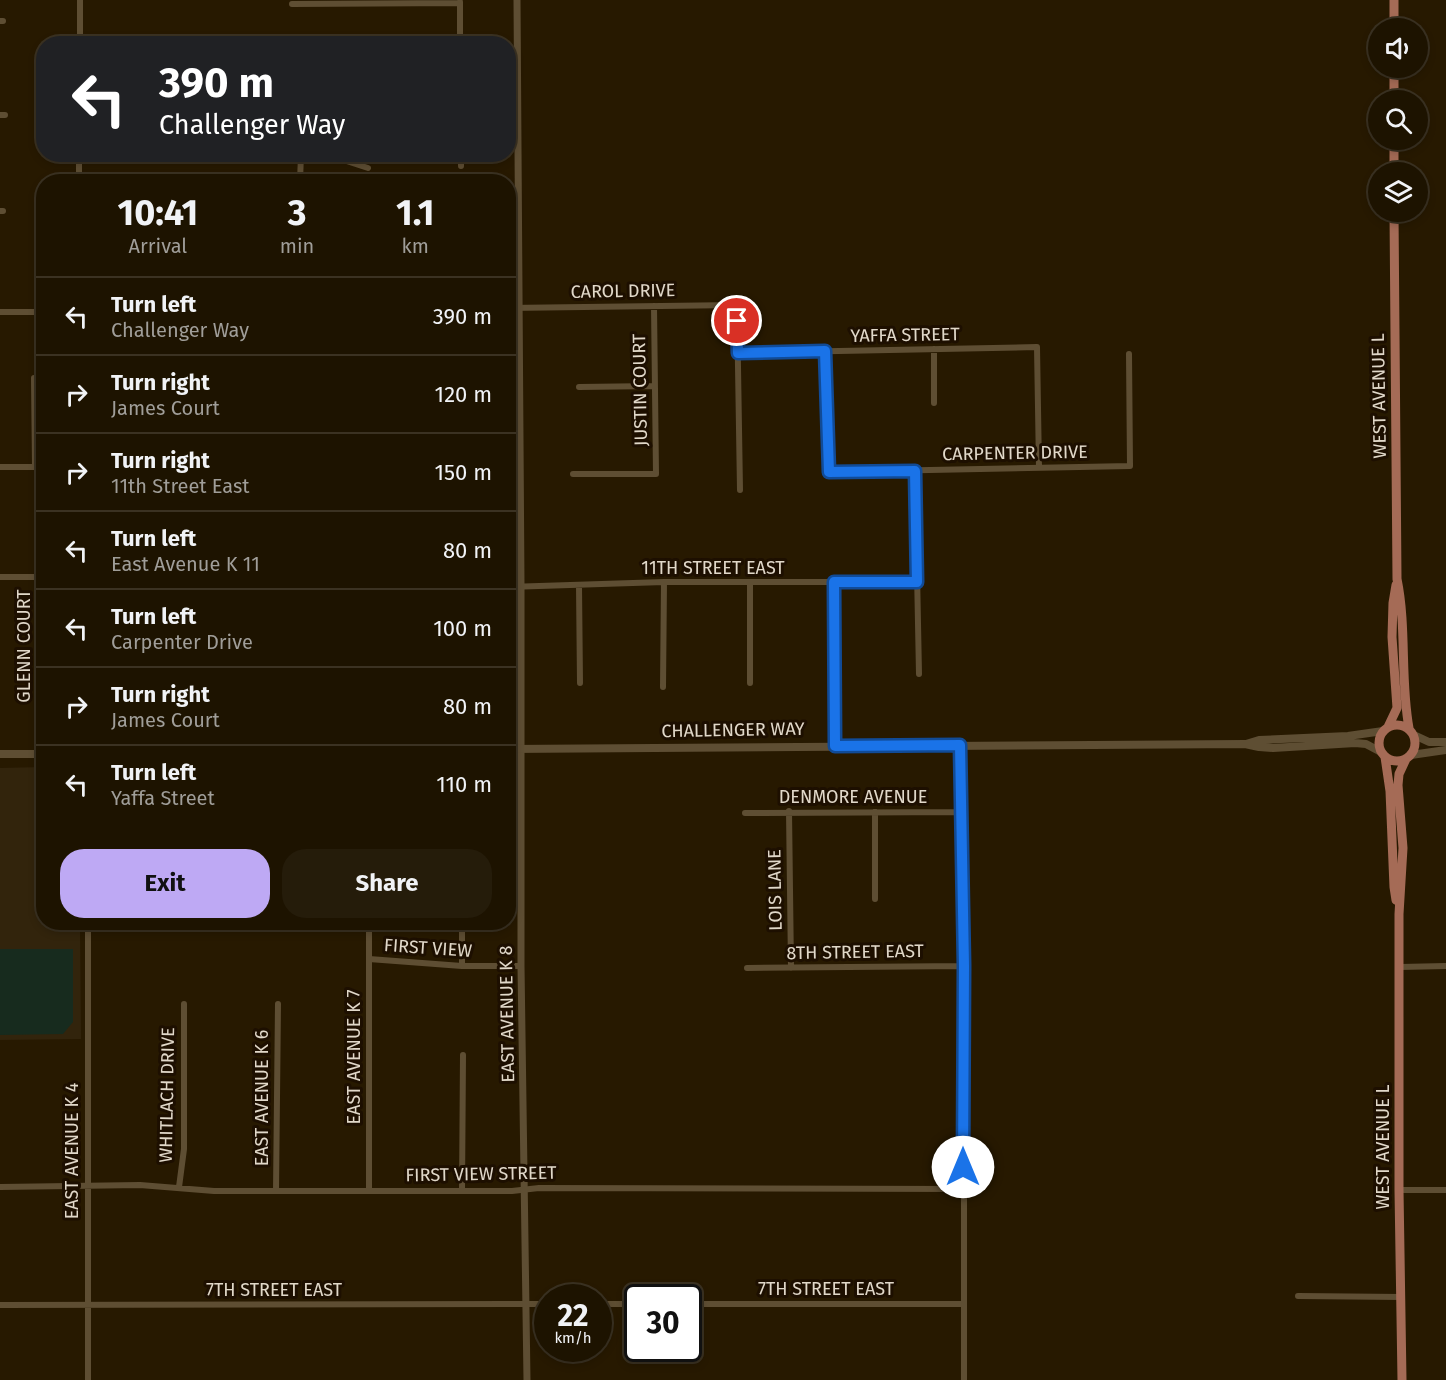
<!DOCTYPE html>
<html lang="en">
<head>
<meta charset="utf-8">
<style>
	body { margin:0; font-family:"Fira Sans",sans-serif; background:#251c0a; color:#f1f3f6; height:100vh; display:flex; flex-direction:column; font-size:22px; white-space:nowrap }
	* { box-sizing:border-box; margin:0 }
	p { font-size:20px; color:#a09e99 }
	.icon { flex:none; width:33px; height:33px; fill:none; stroke:currentColor; stroke-width:2; stroke-linecap:round; stroke-linejoin:round }
	.map { position:relative; flex:1; overflow:hidden }
	.panel { position:absolute; left:36px; top:174px; width:480px; height:756px; display:flex; flex-direction:column; background:#1d1300; border-radius:24px; box-shadow:0 3px 9px #0003,0 0 0 2px #3b3222 }
	.panel>* { flex:none }
	.hud { position:absolute; left:36px; top:36px; width:480px; height:126px; border-radius:24px; box-shadow:0 3px 9px #0003,0 0 0 2px #3b3222; background:#202124; color:#fff; overflow:hidden }
	.fabs { position:absolute; left:1368px; top:18px; display:grid; gap:12px }
	.fabs a { display:grid; place-items:center; width:60px; height:60px; border-radius:50%; background:#1d1300; box-shadow:0 3px 9px #0003,0 0 0 2px #3b3222; font-size:30px }
	.speed { position:absolute; left:534px; top:1284px; display:flex; gap:12px; font-size:30px; font-weight:700; text-align:center }
	.speed>* { display:grid; place-content:center; width:78px; height:78px; border-radius:50%; background:#1d1300; box-shadow:0 3px 9px #0003,0 0 0 2px #3b3222; line-height:1 }
	.speed small { font-size:15px; font-weight:400 }
	.speed .limit { border:3px solid #111; border-radius:9px; background:#fff; color:#111 }
	.pin { position:absolute; display:grid; place-items:center; width:51px; height:51px; color:#fff; margin:-26px; border:3px solid #fff; border-radius:50%; box-shadow:0 2px 6px #0007 }
	.me { position:absolute; width:66px; margin:-33px; rotate:0deg; stroke-linejoin:round; filter:drop-shadow(0 0 4px #0008) }
	.turn { display:flex; align-items:center; gap:21px; height:126px; padding:0 24px; font-size:27px }
	.turn .icon { width:78px; height:78px; stroke-width:2.5 }
	.turn b { display:block; font-size:42px; line-height:51px }
	.eta { display:flex; justify-content:space-evenly; align-items:center; height:102px; text-align:center }
	.eta b { font-size:36px; font-weight:700; line-height:42px }
	.cta { display:flex; gap:12px; margin-top:auto; padding:12px 24px }
	.cta a { flex:1; height:69px; border-radius:24px; background:#bea9f4; color:#111; font-size:24px; font-weight:700; line-height:69px; text-align:center }
	.cta a+a { background:#251c0a; color:#f1f3f6 }
	ul { padding:0; list-style:none }
	li { display:flex; align-items:center; gap:18px; height:78px; padding:0 24px; border-top:2px solid #3b3222 }
	li div { flex:1 }
	li b { display:block; font-size:22px }
	li em { font-style:normal }
	.map>svg:first-child { display:block }
</style>
</head>
<body>
<div class="map">
<svg width="1446" height="1380" viewBox="0 0 1446 1380">
	<rect width="100%" height="100%" fill="#271900"/>
	<!-- built -->
	<path fill="#32240c" d="M43,767L44,922L80,923L81,1039L0,1040V768Z"/>
	<!-- green -->
	<path fill="#172b1e" d="M0,949H73V1022L63,1034L0,1035Z"/>
	<g fill="none" stroke-linecap="round" stroke-linejoin="round">
		<!-- minor -->
		<path stroke="#5e4e33" stroke-width="6" d="M460,2V44
			M292,4L460,3
			M0,21H3
			M80,44V0
			M0,115H5
			M325,154L368,168
			M461,154V166
			M79,182V154
			M300,182L301,154
			M0,211H3
			M508,308L737,305L740,490
			M0,312H44
			M934,349V403
			M825,351L829,472L1130,466L1129,354
			M738,353L1037,347L1039,468
			M34,378L35,467
			M579,387L655,386
			M0,467H44
			M915,470L919,674
			M573,474H656L654,306
			M0,577H44
			M39,577V715
			M750,582V683
			M834,582L835,746
			M579,586L580,683
			M508,587L664,582H917
			M663,687L664,582
			M960,745L964,966V1380
			M789,811L791,968
			M875,812V899
			M745,813L961,812
			M88,922V1380
			M369,922V1191
			M369,959L462,966H521
			M462,966V922
			M1400,967L1446,966
			M747,968L964,966
			M0,1187L140,1185L214,1191H512L539,1188L963,1189
			M179,1187L184,1149V1004
			M1399,1190H1446
			M276,1191L278,1004
			M462,1191L463,1055
			M1298,1296L1402,1297
			M598,1304H638
			M688,1304H964
			M0,1305L548,1304"/>
		<!-- tertiary -->
		<path stroke="#5e4e33" stroke-width="7" d="M517,0L521,586V966L527,1380"/>
		<!-- secondary -->
		<path stroke="#5e4e33" stroke-width="8" d="M1414,735L1429,742H1446
			M1246,744L1259,740L1348,736L1383,731
			M508,749L1245,744L1259,747L1273,748L1355,743L1366,744L1381,752
			M0,754H44
			M1411,755L1446,750"/>
		<!-- primary -->
		<path stroke="#a56b56" stroke-width="9" d="M1394,0V28
			M1394,68V100
			M1394,140V172
			M1394,212L1397,579C1407,628 1400,679 1409,728
			M1379 743a18 18 0 1 1 36 0a18 18 0 1 1-36 0Z
			M1388,727L1397,708L1392,637L1393,603L1396,585
			M1385,757L1390,791L1394,887L1396,900
			M1402,1380L1399,1190V914L1403,848L1398,785L1399,774L1406,759"/>
	</g>
	<g fill="none" stroke-linecap="round" stroke-linejoin="round">
		<defs>
			<path id="route" d="M737,321L738,353L825,351L829,472L915,471L917,582H834L835,746L960,745L964,966L963,1167"/>
		</defs>
		<!-- route casing -->
		<use href="#route" stroke="#114b97" stroke-width="15"/>
		<!-- route -->
		<use href="#route" stroke="#1a73e8" stroke-width="10"/>
	</g>
	<g text-anchor="middle" stroke-width="6" stroke-linejoin="round" paint-order="stroke">
		<!-- street labels -->
		<g font-size="18" fill="#e1d8c9" stroke="#1d0f00">
			<text transform="translate(623 291) rotate(-1)" y="6">CAROL DRIVE</text>
			<text transform="translate(905 335) rotate(-1)" y="6">YAFFA STREET</text>
			<text transform="translate(640 390) rotate(-91)" y="6">JUSTIN COURT</text>
			<text transform="translate(1379 396) rotate(-91)" y="6">WEST AVENUE L</text>
			<text transform="translate(1015 453) rotate(-1)" y="6">CARPENTER DRIVE</text>
			<text x="713" y="574">11TH STREET EAST</text>
			<text transform="translate(24 646) rotate(-90)" y="6">GLENN COURT</text>
			<text transform="translate(733 730) rotate(-1)" y="6">CHALLENGER WAY</text>
			<text x="853" y="803">DENMORE AVENUE</text>
			<text transform="translate(775 890) rotate(-91)" y="6">LOIS LANE</text>
			<text transform="translate(428 948) rotate(4)" y="6">FIRST VIEW</text>
			<text transform="translate(855 952) rotate(-1)" y="6">8TH STREET EAST</text>
			<text transform="translate(507 1014) rotate(-91)" y="6">EAST AVENUE K 8</text>
			<text transform="translate(354 1057) rotate(-90)" y="6">EAST AVENUE K 7</text>
			<text transform="translate(167 1095) rotate(-89)" y="6">WHITLACH DRIVE</text>
			<text transform="translate(262 1098) rotate(-90)" y="6">EAST AVENUE K 6</text>
			<text transform="translate(1383 1147) rotate(-90)" y="6">WEST AVENUE L</text>
			<text transform="translate(72 1151) rotate(-90)" y="6">EAST AVENUE K 4</text>
			<text transform="translate(481 1174) rotate(-1)" y="6">FIRST VIEW STREET</text>
			<text x="826" y="1295">7TH STREET EAST</text>
			<text x="274" y="1296">7TH STREET EAST</text>
		</g>
	</g>
</svg>
<div class="fabs">
<a><svg class="icon" aria-label="sound" viewBox="0 0 24 24"><path d="M4 9h4l5-4v14l-5-4H4zM17 9q2 3 0 6"/></svg></a>
<a><svg class="icon" aria-label="search" viewBox="0 0 24 24"><circle cx="10" cy="10" r="6"/><path d="M15 15l6 6"/></svg></a>
<a><svg class="icon" aria-label="layers" viewBox="0 0 24 24"><path d="M12 4l9 5-9 5-9-5zM3 14l9 5 9-5"/></svg></a>
</div>
<div class="speed"><div>22<small>km/h</small></div><div class="limit">30</div></div>
<div class="pin" style="left:737px;top:321px;background:#d93025"><svg class="icon" aria-label="arrive" viewBox="0 0 24 24"><path d="M6 21V4h12l-3 4 3 4H6"/></svg></div>
<svg class="me" style="left:963px;top:1167px" viewBox="-20 -20 40 40"><circle r="19" fill="#fff"/><path d="M0-13L10 11 0 6-10 11z" fill="#1a73e8"/></svg>
<div class="hud">
<div class="turn"><svg class="icon" aria-label="left" viewBox="0 0 24 24"><path d="M17 20v-9H6M10 6l-5 5 5 5"/></svg><div><b>390 m</b>Challenger Way</div></div>
</div>
<section class="panel">
<div class="eta">
<div><b>10:41</b><p>Arrival</p></div>
<div><b>3</b><p>min</p></div>
<div><b>1.1</b><p>km</p></div>
</div>
<ul>
<li><svg class="icon" aria-label="left" viewBox="0 0 24 24"><path d="M17 20v-9H6M10 6l-5 5 5 5"/></svg><div><b>Turn left</b><p>Challenger Way</p></div><em>390 m</em></li>
<li><svg class="icon" aria-label="right" viewBox="0 0 24 24"><path d="M7 20v-9h11M14 6l5 5-5 5"/></svg><div><b>Turn right</b><p>James Court</p></div><em>120 m</em></li>
<li><svg class="icon" aria-label="right" viewBox="0 0 24 24"><path d="M7 20v-9h11M14 6l5 5-5 5"/></svg><div><b>Turn right</b><p>11th Street East</p></div><em>150 m</em></li>
<li><svg class="icon" aria-label="left" viewBox="0 0 24 24"><path d="M17 20v-9H6M10 6l-5 5 5 5"/></svg><div><b>Turn left</b><p>East Avenue K 11</p></div><em>80 m</em></li>
<li><svg class="icon" aria-label="left" viewBox="0 0 24 24"><path d="M17 20v-9H6M10 6l-5 5 5 5"/></svg><div><b>Turn left</b><p>Carpenter Drive</p></div><em>100 m</em></li>
<li><svg class="icon" aria-label="right" viewBox="0 0 24 24"><path d="M7 20v-9h11M14 6l5 5-5 5"/></svg><div><b>Turn right</b><p>James Court</p></div><em>80 m</em></li>
<li><svg class="icon" aria-label="left" viewBox="0 0 24 24"><path d="M17 20v-9H6M10 6l-5 5 5 5"/></svg><div><b>Turn left</b><p>Yaffa Street</p></div><em>110 m</em></li>
</ul>
<div class="cta"><a>Exit</a><a>Share</a></div>
</section>
</div>
</body>
</html>
